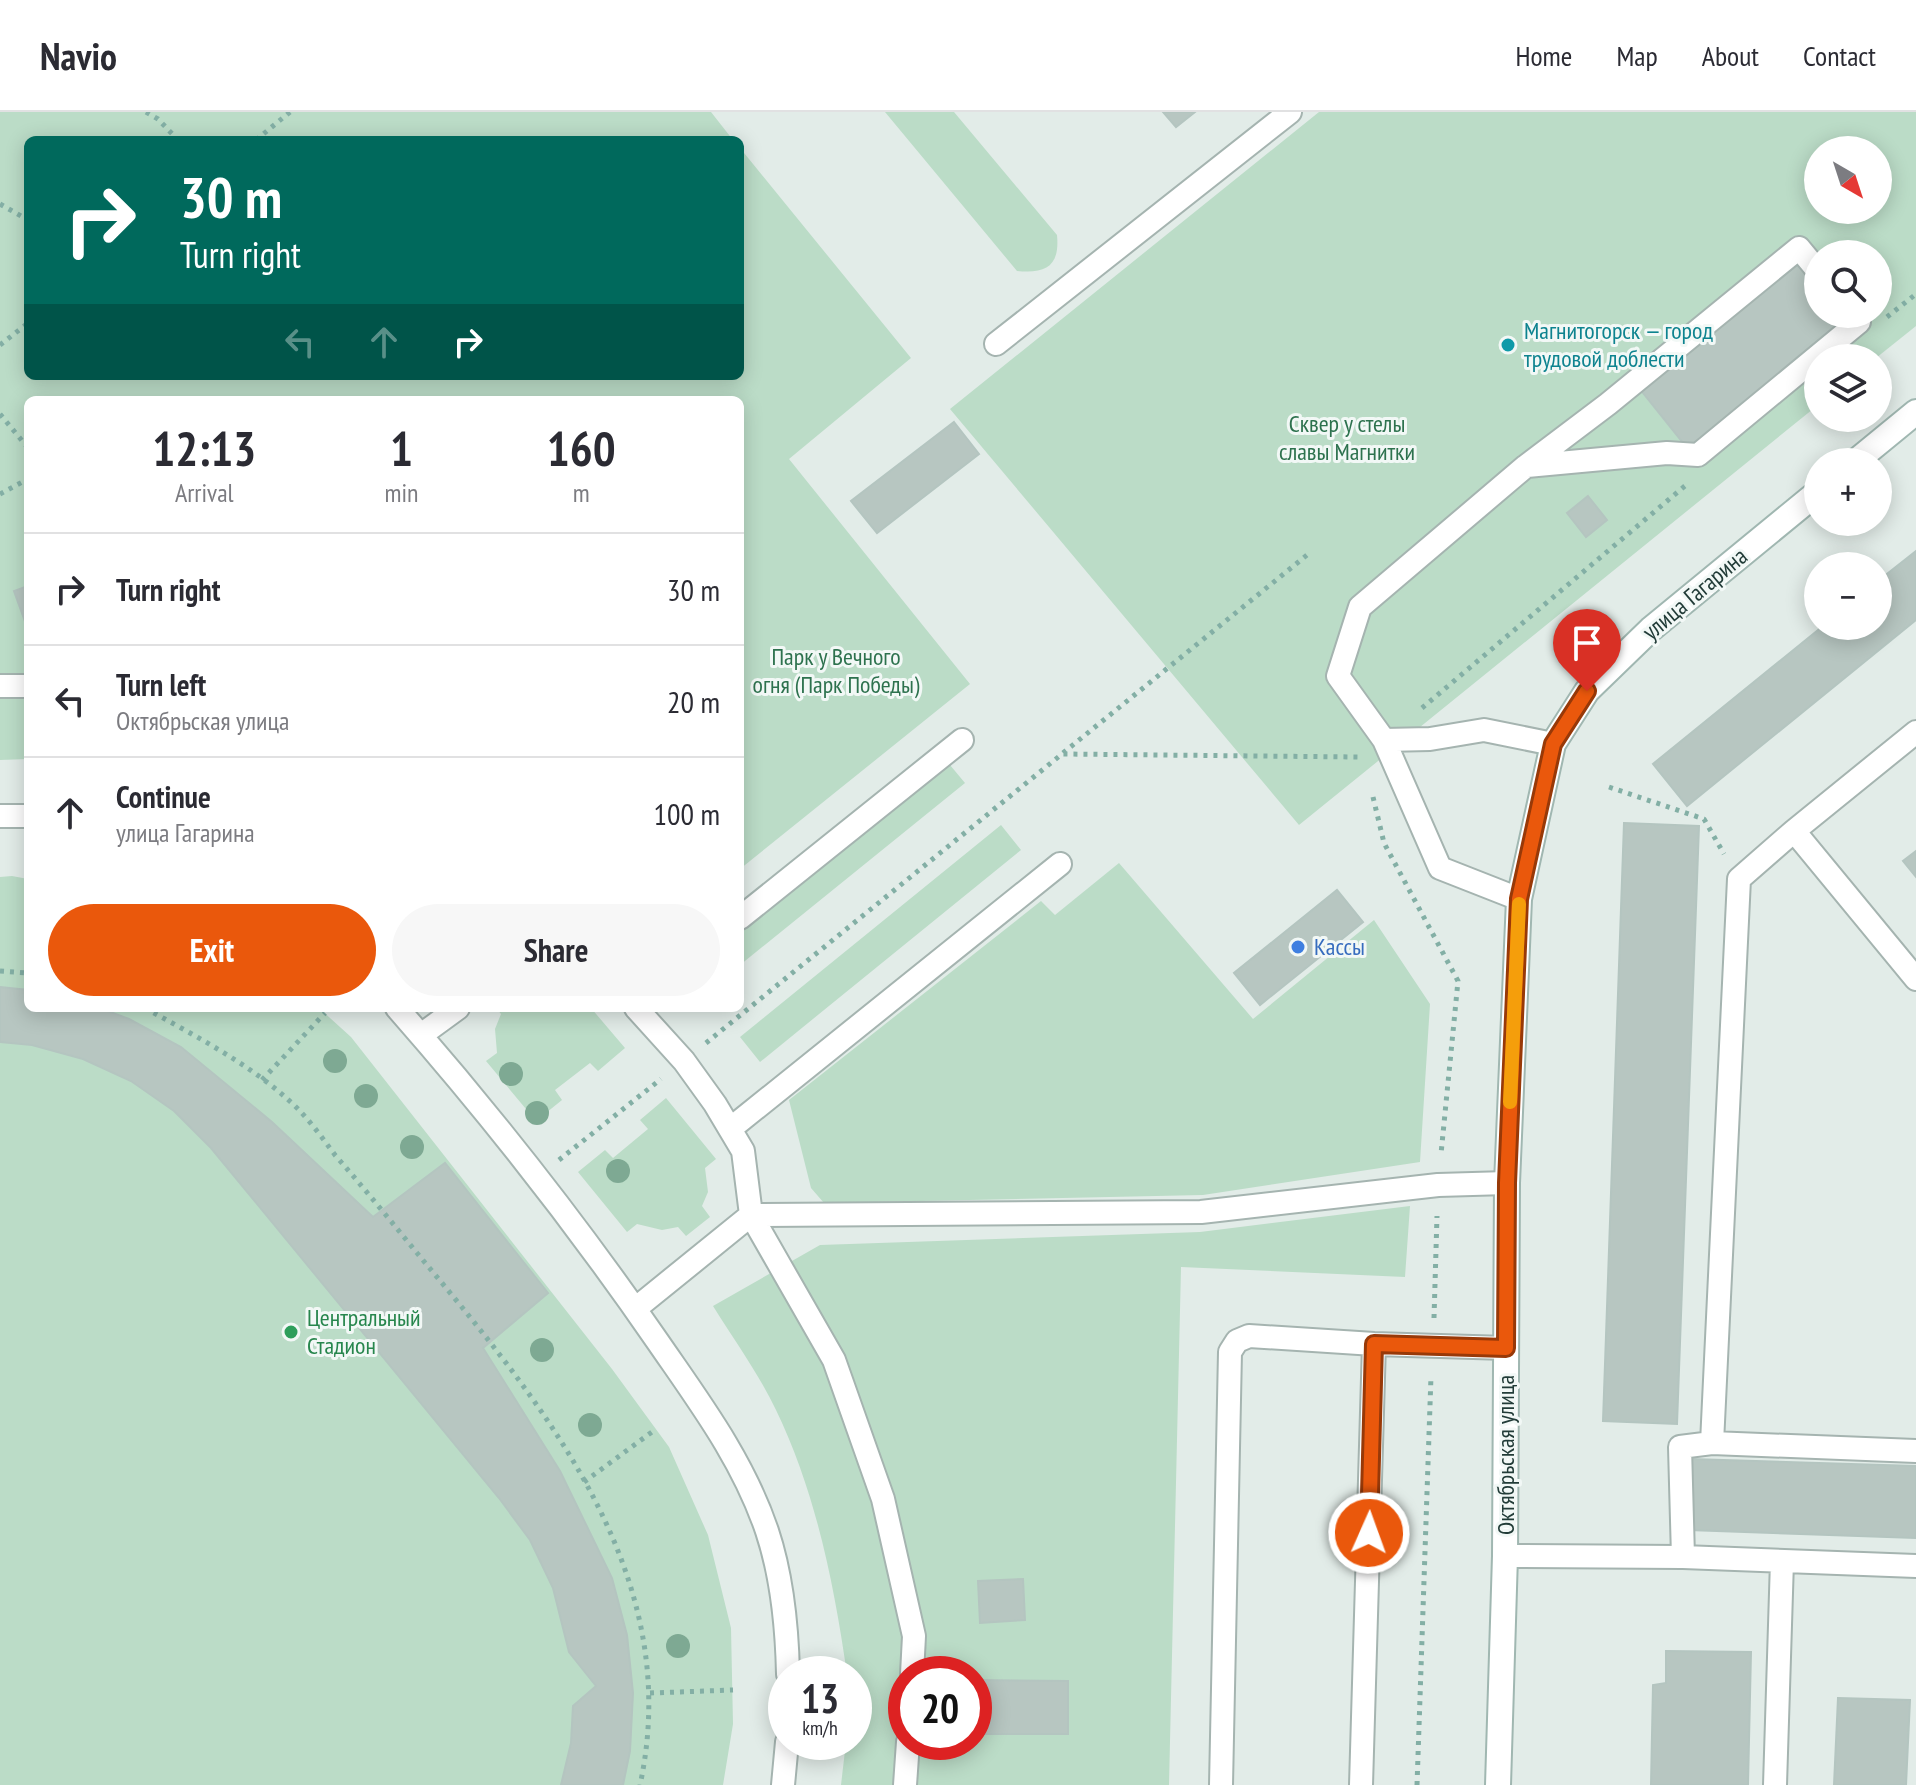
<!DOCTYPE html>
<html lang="en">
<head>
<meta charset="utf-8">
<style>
	body { margin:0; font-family:"PT Sans Narrow",sans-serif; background:#f7f7f7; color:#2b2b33; height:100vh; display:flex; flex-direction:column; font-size:30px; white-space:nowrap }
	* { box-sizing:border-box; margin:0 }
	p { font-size:26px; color:#7c7c81 }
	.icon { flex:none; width:44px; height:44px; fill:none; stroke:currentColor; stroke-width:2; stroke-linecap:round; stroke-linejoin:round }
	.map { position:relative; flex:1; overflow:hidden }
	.sheet { position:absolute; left:24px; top:284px; width:720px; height:616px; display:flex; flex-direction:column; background:#fff; border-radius:12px; box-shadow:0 4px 20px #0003 }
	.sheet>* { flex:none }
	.guide { position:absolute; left:24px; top:24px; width:720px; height:244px; border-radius:12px; box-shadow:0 4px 20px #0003; background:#00695c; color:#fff; overflow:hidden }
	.needle { width:52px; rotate:141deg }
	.fabs { position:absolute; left:1804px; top:24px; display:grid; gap:16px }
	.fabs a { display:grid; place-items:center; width:88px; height:88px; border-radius:50%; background:#fff; box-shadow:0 4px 20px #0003; font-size:40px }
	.speed { position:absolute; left:768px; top:1544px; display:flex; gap:16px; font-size:40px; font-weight:700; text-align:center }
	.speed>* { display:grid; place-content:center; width:104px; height:104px; border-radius:50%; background:#fff; box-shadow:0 4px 20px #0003; line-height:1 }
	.speed small { font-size:20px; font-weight:400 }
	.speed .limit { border:12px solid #d22; background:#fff; color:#111 }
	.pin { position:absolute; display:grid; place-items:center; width:68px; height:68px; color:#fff; margin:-82px -34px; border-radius:50% 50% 50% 0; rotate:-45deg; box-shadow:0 0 8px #0007 }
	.pin .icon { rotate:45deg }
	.me { position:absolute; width:88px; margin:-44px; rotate:2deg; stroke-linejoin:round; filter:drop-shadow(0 0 6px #0008) }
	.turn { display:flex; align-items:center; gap:28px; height:168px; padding:0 24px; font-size:36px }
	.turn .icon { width:104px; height:104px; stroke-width:2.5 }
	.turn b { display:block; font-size:56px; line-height:68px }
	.lanes { display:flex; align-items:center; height:76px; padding:0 24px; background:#0003; justify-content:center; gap:40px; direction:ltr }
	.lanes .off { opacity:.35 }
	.eta { display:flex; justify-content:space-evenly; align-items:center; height:136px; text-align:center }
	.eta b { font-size:48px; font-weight:700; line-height:56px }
	.cta { display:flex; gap:16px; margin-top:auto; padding:16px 24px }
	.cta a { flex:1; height:92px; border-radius:48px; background:#ea580c; color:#fff; font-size:32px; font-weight:700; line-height:92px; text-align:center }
	.cta a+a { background:#f7f7f7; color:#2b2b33 }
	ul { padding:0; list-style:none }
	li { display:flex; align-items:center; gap:24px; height:112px; padding:0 24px; border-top:2px solid #e1e1e2 }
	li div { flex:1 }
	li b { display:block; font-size:30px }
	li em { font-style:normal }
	header { display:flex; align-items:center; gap:48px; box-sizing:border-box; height:112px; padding:0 40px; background:#fff; border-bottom:2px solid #e1e1e2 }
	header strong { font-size:38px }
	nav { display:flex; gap:44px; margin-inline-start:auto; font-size:28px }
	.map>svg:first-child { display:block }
</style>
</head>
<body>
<header>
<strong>Navio</strong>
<nav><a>Home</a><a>Map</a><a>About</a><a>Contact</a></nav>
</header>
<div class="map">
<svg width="1916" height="1673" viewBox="0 0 1916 1673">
	<rect width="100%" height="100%" fill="#e2ece8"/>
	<!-- green -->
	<path fill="#bbdcc7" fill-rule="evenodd" d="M0,0H711L733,28H28V264H740V36L911,246L789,347L970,572L740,757V288H28V647L0,648Z
		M885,0H954L1057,123C1060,154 1046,162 1017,159Z
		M1319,0H1916V214L1876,246H1818V293L1299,713L950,297ZM1818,38H1878V98H1818ZM1818,142H1878V202H1818Z
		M945,647L965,671L740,853V813Z
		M1001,713L1021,738L760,950L740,925Z
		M1119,751L1253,907L1374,808L1430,892L1420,1050L1203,1083L824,1091L811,1076L789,988L1041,789L1055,803Z
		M12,764L28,767V896H319L351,925L612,1257L669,1335L708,1423L731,1516L733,1612L723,1673H0V765Z
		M496,896H591L625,936L598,959L590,951L555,978L562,988L536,1009L486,949L497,941L495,917L501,902Z
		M666,986L716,1047L705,1056L708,1080L702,1094L710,1105L686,1124L678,1115L662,1118L637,1112L627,1120L578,1060L605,1038L613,1046L648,1017L640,1008Z
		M1410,1094L1405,1165L1181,1155L1169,1673H841L846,1630H854V1562H847C834,1472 816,1381 776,1298C759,1262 734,1228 713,1194L820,1133L1200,1120ZM906,1562H974V1630H906Z"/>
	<!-- building -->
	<path fill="#b7c6c1" stroke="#b4c5c0" stroke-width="2" d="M1163,0H1195L1176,15Z
		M1800,148L1818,170V202H1843L1852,213L1692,342L1639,276Z
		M954,310L979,342L877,421L851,389Z
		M1588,384L1607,408L1586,425L1567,401Z
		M1916,439V508L1687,694L1653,652L1823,514H1878V469Z
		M28,474V515H27L14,479Z
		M1624,711L1699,714L1677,1312L1603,1309Z
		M1916,739V765L1903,749Z
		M1337,778L1363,810L1260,893L1234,861Z
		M0,875L28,878V896H100L129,907L181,935L272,1010L373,1105L445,1051L548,1181L483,1236L560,1359L612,1466L627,1523L633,1581L630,1639L623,1673H561L571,1631L573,1594L596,1574L569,1540L553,1476L530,1428L499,1386L211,1036L174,999L131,969L83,947L32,933L0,930Z
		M1691,1347L1916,1354V1426L1689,1418Z
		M1023,1467L1025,1508L980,1511L978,1469Z
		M1666,1539L1751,1540L1748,1673H1651L1653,1573L1666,1571Z
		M974,1568L1068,1569V1622H974Z
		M1838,1586L1910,1588L1906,1673H1834Z"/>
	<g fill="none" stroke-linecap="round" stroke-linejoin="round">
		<defs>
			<path id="lane" d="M996,232L1290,0
				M1527,354L1667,341L1698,343L1859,210L1853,202
				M0,574H28
				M1916,620L1794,719L1916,867
				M1384,628L1430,627L1484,618L1553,632
				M0,704H28
				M1519,787L1440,756L1384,628L1338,564L1360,495L1526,354L1608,292L1799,136L1818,159
				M740,806L962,628
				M397,896C490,1002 578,1114 658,1230C700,1291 743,1348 767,1419C782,1464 787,1514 788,1562
				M636,896L684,949L715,992L743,1039L751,1103L834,1248L883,1387L914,1524L912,1562
				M421,923L458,896
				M730,1017L1060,752
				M635,1197L751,1103L1201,1100L1438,1073L1507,1071
				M1712,1331L1739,767L1794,719
				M1505,1444L1683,1445L1916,1454
				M1683,1445L1680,1335L1712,1331L1916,1339
				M783,1673L787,1630
				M905,1673L908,1630
				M1221,1673L1230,1240L1237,1229L1249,1224L1374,1232L1506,1236
				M1361,1673L1374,1232
				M1775,1673L1782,1449"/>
			<path id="secondary" d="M1855,350L1916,300
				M1498,1673L1505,1444L1507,1071L1519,787L1553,632L1587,579L1651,517L1818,380"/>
		</defs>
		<!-- lane casing -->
		<use href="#lane" stroke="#a5b4b0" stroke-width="26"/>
		<!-- secondary casing -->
		<use href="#secondary" stroke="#a0b7b1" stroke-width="28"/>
		<!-- path -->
		<path stroke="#83afa5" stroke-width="5" stroke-dasharray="4 6" stroke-linecap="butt" d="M146,0L158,7L178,28
			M256,28L290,0
			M0,92L28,108
			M1887,205L1916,182
			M0,233L28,211
			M0,302L28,336
			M0,382L28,367
			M1422,596L1686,373
			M1063,641L1307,443
			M1609,675L1704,707L1724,742
			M1373,685L1384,731L1458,869L1441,1042
			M0,859L28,861
			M145,896C197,925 254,954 297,996C311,1010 323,1027 335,1043C363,1075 390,1108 417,1141C543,1292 686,1462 640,1673
			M706,931L1062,642L1358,645
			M262,968L325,901
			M559,1048L661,967
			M1434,1206L1437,1104
			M584,1370L656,1317
			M650,1581L733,1578
			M1417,1673L1431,1264"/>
		<!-- lane -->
		<use href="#lane" stroke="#fff" stroke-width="22"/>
		<!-- secondary -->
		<use href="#secondary" stroke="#fff" stroke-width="24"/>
	</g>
	<!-- trees -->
	<g fill="#7ea993">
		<circle cx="335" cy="949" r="12"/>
		<circle cx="511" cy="962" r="12"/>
		<circle cx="366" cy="984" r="12"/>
		<circle cx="537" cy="1001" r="12"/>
		<circle cx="412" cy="1035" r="12"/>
		<circle cx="618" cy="1059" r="12"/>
		<circle cx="542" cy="1238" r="12"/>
		<circle cx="590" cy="1313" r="12"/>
		<circle cx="678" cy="1534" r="12"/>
	</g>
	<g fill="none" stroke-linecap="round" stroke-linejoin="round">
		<defs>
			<path id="route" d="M1369,1421L1374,1232L1506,1236L1507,1071L1519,787L1553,632L1587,579"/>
		</defs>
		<!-- route casing -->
		<use href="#route" stroke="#983908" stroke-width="20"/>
		<!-- route -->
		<use href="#route" stroke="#ea580c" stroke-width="14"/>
		<!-- slow -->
		<path stroke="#f59e0b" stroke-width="14" d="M1510,990L1519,792"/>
	</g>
	<!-- markers -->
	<circle fill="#0f9aa8" stroke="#f2f8f6" stroke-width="3" cx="1508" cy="233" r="8"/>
	<circle fill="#3f7fe0" stroke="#f2f8f6" stroke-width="3" cx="1298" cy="835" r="8"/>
	<circle fill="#2e9e5b" stroke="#f2f8f6" stroke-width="3" cx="291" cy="1220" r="8"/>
	<g text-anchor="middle" stroke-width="6" stroke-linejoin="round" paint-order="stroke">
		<!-- culture labels -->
		<g font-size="24" fill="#0d838f" stroke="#f2f8f6" text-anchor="start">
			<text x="1524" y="227">Магнитогорск — город<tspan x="1524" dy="28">трудовой доблести</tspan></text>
		</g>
		<!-- park labels -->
		<g font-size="24" fill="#2d724e" stroke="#f2f8f6">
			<text x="1347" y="320">Сквер у стелы<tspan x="1347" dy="28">славы Магнитки</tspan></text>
			<text x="836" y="553">Парк у Вечного<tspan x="836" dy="28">огня (Парк Победы)</tspan></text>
		</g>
		<!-- street labels -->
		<g font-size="24" fill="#223c38" stroke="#f2f8f6">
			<text transform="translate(1695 482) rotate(-40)" y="8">улица Гагарина</text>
			<text transform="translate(1506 1343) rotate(-90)" y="8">Октябрьская улица</text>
		</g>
		<!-- shop labels -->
		<g font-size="24" fill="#366cbe" stroke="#f2f8f6" text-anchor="start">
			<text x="1314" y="843">Кассы</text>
		</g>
		<!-- leisure labels -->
		<g font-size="24" fill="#27864d" stroke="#f2f8f6" text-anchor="start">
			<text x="307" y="1214">Центральный<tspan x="307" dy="28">Стадион</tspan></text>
		</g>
	</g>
</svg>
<div class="fabs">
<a><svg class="needle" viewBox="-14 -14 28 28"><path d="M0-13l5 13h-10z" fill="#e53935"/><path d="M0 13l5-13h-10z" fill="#7c7c81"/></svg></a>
<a><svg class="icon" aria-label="search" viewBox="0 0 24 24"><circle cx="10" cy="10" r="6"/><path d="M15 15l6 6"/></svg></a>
<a><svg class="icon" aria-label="layers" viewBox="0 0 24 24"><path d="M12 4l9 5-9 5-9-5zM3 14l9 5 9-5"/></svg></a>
<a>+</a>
<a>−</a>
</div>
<div class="speed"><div>13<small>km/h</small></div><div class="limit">20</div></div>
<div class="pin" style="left:1587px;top:579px;background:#d93025"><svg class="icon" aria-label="arrive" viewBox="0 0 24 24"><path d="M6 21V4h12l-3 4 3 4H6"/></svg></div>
<svg class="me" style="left:1369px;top:1421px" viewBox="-20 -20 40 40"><circle r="17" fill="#ea580c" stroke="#fff" stroke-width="3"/><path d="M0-11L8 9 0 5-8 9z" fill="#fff"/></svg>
<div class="guide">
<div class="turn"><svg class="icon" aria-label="right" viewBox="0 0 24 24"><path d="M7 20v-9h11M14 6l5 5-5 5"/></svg><div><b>30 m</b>Turn right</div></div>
<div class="lanes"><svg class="icon off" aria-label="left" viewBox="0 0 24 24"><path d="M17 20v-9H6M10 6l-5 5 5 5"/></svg><svg class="icon off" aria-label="ahead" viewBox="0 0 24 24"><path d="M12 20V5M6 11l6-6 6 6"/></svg><svg class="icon" aria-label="right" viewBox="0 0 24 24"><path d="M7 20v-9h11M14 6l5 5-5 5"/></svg></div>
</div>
<section class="sheet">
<div class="eta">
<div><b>12:13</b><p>Arrival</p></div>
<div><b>1</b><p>min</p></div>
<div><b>160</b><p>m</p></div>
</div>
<ul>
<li><svg class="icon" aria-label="right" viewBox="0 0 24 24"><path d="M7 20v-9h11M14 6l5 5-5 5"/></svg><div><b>Turn right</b></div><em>30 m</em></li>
<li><svg class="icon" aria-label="left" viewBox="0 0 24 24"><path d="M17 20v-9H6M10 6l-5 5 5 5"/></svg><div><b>Turn left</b><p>Октябрьская улица</p></div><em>20 m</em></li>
<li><svg class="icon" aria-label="ahead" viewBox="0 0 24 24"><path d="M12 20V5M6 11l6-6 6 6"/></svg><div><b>Continue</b><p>улица Гагарина</p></div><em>100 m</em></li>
</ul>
<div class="cta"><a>Exit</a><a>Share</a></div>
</section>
</div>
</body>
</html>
